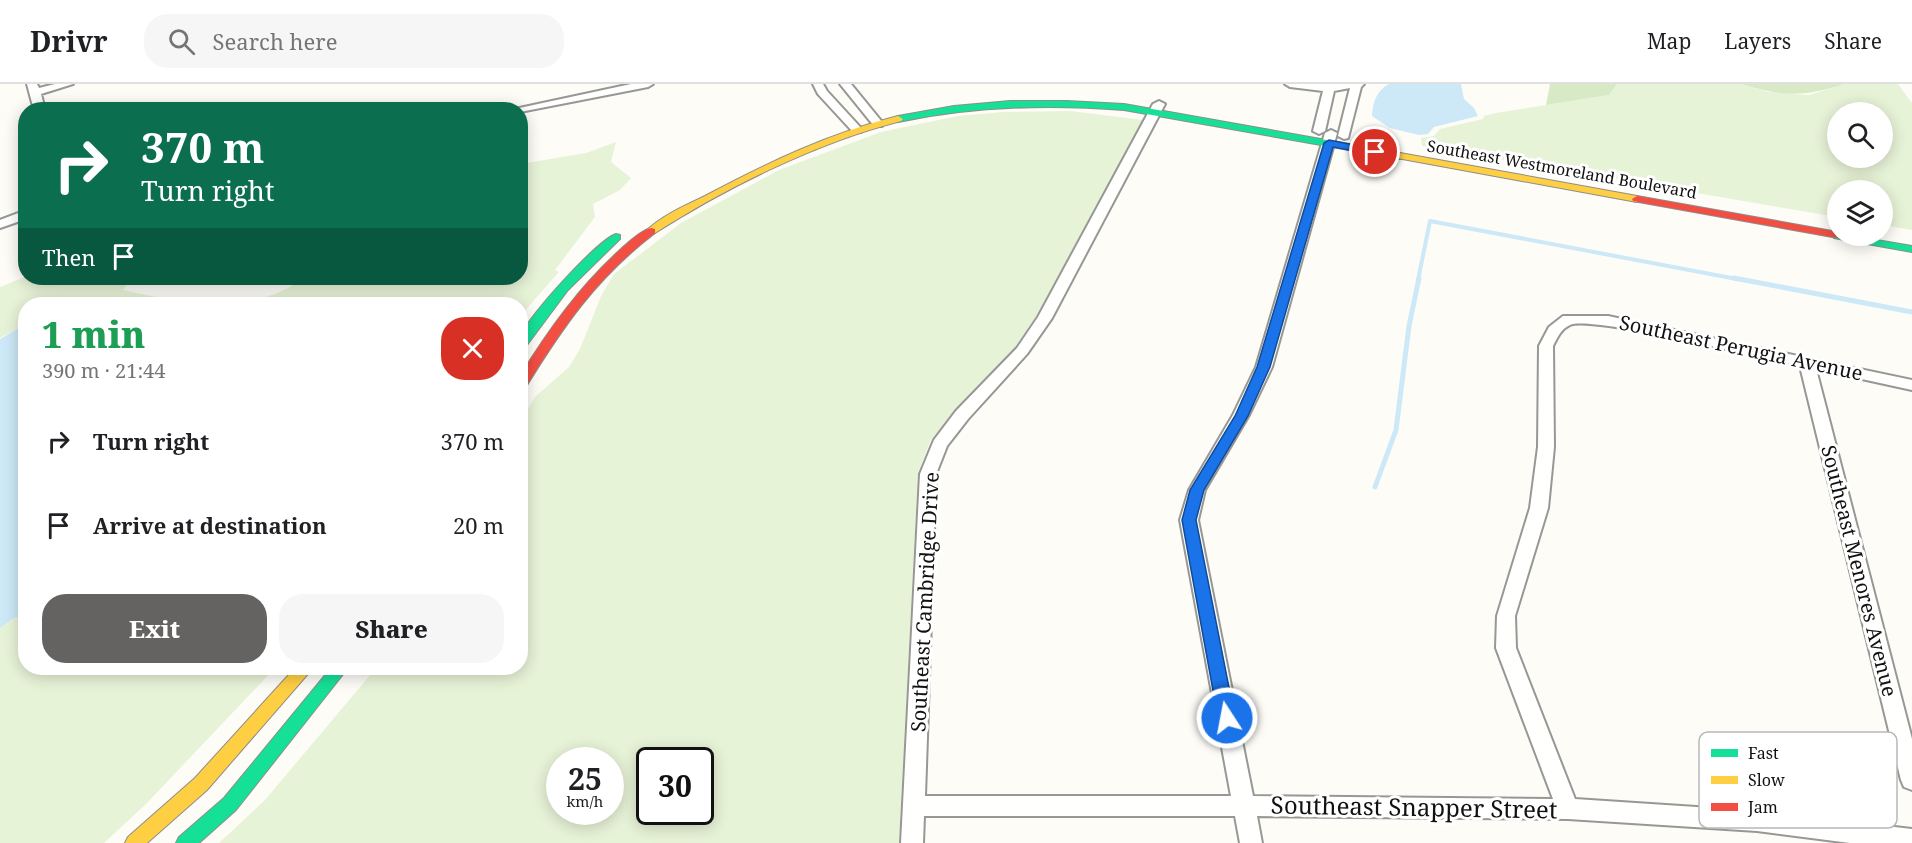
<!DOCTYPE html>
<html lang="en">
<head>
<meta charset="utf-8">
<style>
	body { margin:0; font-family:"Noto Serif",serif; background:#f6f6f6; color:#202124; height:100vh; display:flex; flex-direction:column; font-size:22px; white-space:nowrap }
	* { box-sizing:border-box; margin:0 }
	p { font-size:20px; color:#757577 }
	.icon { flex:none; width:33px; height:33px; fill:none; stroke:currentColor; stroke-width:2; stroke-linecap:round; stroke-linejoin:round }
	.map { position:relative; flex:1; overflow:hidden }
	.side { position:absolute; left:18px; top:213px; width:510px; height:378px; display:flex; flex-direction:column; background:#fff; border-radius:24px; box-shadow:0 3px 15px #0003 }
	.side>* { flex:none }
	.guide { position:absolute; left:18px; top:18px; width:510px; height:183px; border-radius:24px; box-shadow:0 3px 15px #0003; background:#0b6e4f; color:#fff; overflow:hidden }
	.buttons { position:absolute; left:1827px; top:18px; display:grid; gap:12px }
	.buttons a { display:grid; place-items:center; width:66px; height:66px; border-radius:50%; background:#fff; box-shadow:0 3px 15px #0003; font-size:30px }
	.speed { position:absolute; left:546px; top:663px; display:flex; gap:12px; font-size:30px; font-weight:700; text-align:center }
	.speed>* { display:grid; place-content:center; width:78px; height:78px; border-radius:50%; background:#fff; box-shadow:0 3px 15px #0003; line-height:1 }
	.speed small { font-size:15px; font-weight:400 }
	.speed .limit { border:3px solid #111; border-radius:9px; background:#fff; color:#111 }
	.pin { position:absolute; display:grid; place-items:center; width:51px; height:51px; color:#fff; margin:-26px; border:3px solid #fff; border-radius:50%; box-shadow:0 2px 6px #0007 }
	.me { position:absolute; width:66px; margin:-33px; rotate:349deg; stroke-linejoin:round; filter:drop-shadow(0 0 4px #0008) }
	.turn { display:flex; align-items:center; gap:21px; height:126px; padding:0 24px; font-size:27px }
	.turn .icon { width:78px; height:78px; stroke-width:2.5 }
	.turn b { display:block; font-size:42px; line-height:51px }
	.then { display:flex; align-items:center; height:57px; padding:0 24px; background:#0003; gap:12px; font-size:22px }
	.round { display:grid; place-items:center; flex:none; width:63px; height:63px; border-radius:24px; background:#f6f6f6 }
	.summary { display:flex; align-items:center; justify-content:space-between; height:102px; padding:0 24px }
	h1 { font-size:36px; font-weight:800; line-height:45px; color:#1e9e55 }
	.button { display:flex; gap:12px; margin-top:auto; padding:12px 24px }
	.button a { flex:1; height:69px; border-radius:24px; background:#646362; color:#fff; font-size:24px; font-weight:800; line-height:69px; text-align:center }
	.button a+a { background:#f6f6f6; color:#202124 }
	ul { padding:0; list-style:none }
	li { display:flex; align-items:center; gap:18px; height:84px; padding:0 24px }
	li div { flex:1 }
	li b { display:block; font-size:22px }
	li em { font-style:normal }
	header { display:flex; align-items:center; gap:36px; box-sizing:border-box; height:84px; padding:0 30px; background:#fff; border-bottom:2px solid #e0e0e0 }
	header strong { font-size:28px }
	nav { display:flex; gap:33px; margin-inline-start:auto; font-size:21px }
	.search { width:420px; height:54px; background:#f6f6f6; display:flex; align-items:center; gap:15px; box-sizing:border-box; padding:0 21px; border-radius:24px; color:#757577; font-size:22px }
	.map>svg:first-child { display:block }
</style>
</head>
<body>
<header>
<strong>Drivr</strong>
<div class="search"><svg class="icon" aria-label="search" viewBox="0 0 24 24"><circle cx="10" cy="10" r="6"/><path d="M15 15l6 6"/></svg>Search here</div>
<nav><a>Map</a><a>Layers</a><a>Share</a></nav>
</header>
<div class="map">
<svg width="1912" height="759" viewBox="0 0 1912 759">
	<rect width="100%" height="100%" fill="#fdfcf7"/>
	<!-- green -->
	<path fill="#e7f3d7" fill-rule="evenodd" d="M1617,0H1742L1768,8L1809,11L1845,0H1898L1912,19V146L1883,141L1882,106H1838L1837,133L1422,62L1421,54L1434,52L1440,45L1483,35L1484,32L1496,29L1609,11ZM1838,28H1882V74H1838Z
		M1070,27L1143,36L1036,232L1014,265L953,328L931,356L918,388L899,759H219L265,716L376,584H520L521,337L535,313L569,283L580,265L601,212L614,190L681,139L779,86L881,48L958,32L1003,28ZM560,676H610V728H560ZM700,676V728H650V676Z
		M616,58L611,78L631,94L620,106L593,120L595,133L555,186L559,188L521,231L520,220H235C262,215 282,210 304,194H520L521,80L586,69Z
		M25,193L131,194L123,206L189,220H26L25,240L0,254V203Z
		M25,531L26,584H275L146,720L104,759H0V544L14,534Z"/>
	<!-- forest -->
	<path fill="#d8eac5" d="M1550,0H1617L1609,11L1546,21Z
		M1742,0H1845C1803,13 1783,13 1742,0Z"/>
	<!-- water -->
	<path fill="#cde8f7" d="M1389,0H1461L1464,15L1474,24L1478,32L1434,43L1428,50L1419,51L1390,44L1372,32C1373,18 1376,7 1389,0Z
		M25,240V531L14,534L0,544V255Z"/>
	<g fill="none" stroke-linecap="round" stroke-linejoin="round">
		<!-- stream-far1 -->
		<path stroke="#cde8f7" stroke-width="4" d="M1418,196L1430,137L1742,196"/>
		<!-- stream -->
		<path stroke="#cde8f7" stroke-width="5" d="M1734,194L1912,228
			M1375,403L1396,346L1409,242L1419,194"/>
		<defs>
			<path id="street" d="M27,0H37L39,4L55,0H73L41,10L45,26H34Z
				M631,0H653L648,3L520,28V26H510Z
				M813,0H823L827,7L861,44V48H853L818,10Z
				M840,0H851L882,38V42H874Z
				M1285,0H1364L1361,3L1348,54L1344,55L1338,52L1350,4L1334,7L1325,47L1319,50L1313,47L1323,7L1290,3Z
				M1159,17L1165,20L1052,234L1027,270L968,335L947,362L936,390L925,712H1231L1180,436L1189,406L1233,331L1256,283L1325,49L1331,46L1337,49L1272,283L1249,331L1205,406L1198,436L1253,712L1553,715L1496,564L1497,532L1530,424L1538,363L1539,262L1549,243L1563,232H1608L1912,296V306L1816,285L1912,655V706L1904,703L1901,696L1800,282C1767,275 1590,231 1570,241C1561,245 1557,254 1553,262L1554,363L1548,424L1515,532L1516,564L1575,715L1757,727L1912,745V759H1850L1757,747L1568,735L1257,732L1262,759H1240L1235,732H924L923,759H901L920,390L934,356L956,327L1017,264L1038,233L1153,20Z
				M26,126V135L0,144V136Z"/>
			<path id="fast" d="M1010,17H1067L1124,20L1400,69L1405,72L1400,75L1124,26C1047,20 973,22 898,38L893,35L898,32L954,22Z
				M1838,149V152H1853L1912,162V168L1834,154L1833,152Z
				M616,150L620,151V155L568,206L524,265L520,266C520,262 519,255 521,252C527,233 598,156 616,150Z
				M331,584H348L236,726L199,759H176L179,753L224,714Z"/>
			<path id="slow" d="M898,32L903,35L901,37C818,58 727,103 655,149H647L646,147C661,132 686,121 705,112C767,79 830,49 898,32Z
				M1400,69L1637,112L1642,115L1637,118L1397,74L1395,72Z
				M295,584H313L207,706L147,759H125L128,753L195,694Z"/>
			<path id="jam" d="M1637,112L1838,148V152H1843L1838,154L1633,117L1632,115Z
				M651,144L655,145V149C596,194 562,244 524,306L520,307V292C549,245 580,202 621,165C629,158 640,147 651,144Z"/>
		</defs>
		<!-- street casing -->
		<use href="#street" stroke="#979795" stroke-width="4"/>
		<!-- fast casing -->
		<use href="#fast" stroke="#8e8d8b" stroke-width="2"/>
		<!-- slow casing -->
		<use href="#slow" stroke="#8e8d8b" stroke-width="2"/>
		<!-- jam casing -->
		<use href="#jam" stroke="#8e8d8b" stroke-width="2"/>
		<!-- street -->
		<use href="#street" fill="#fffffe" fill-rule="evenodd"/>
		<!-- fast -->
		<use href="#fast" fill="#16e098" fill-rule="evenodd"/>
		<!-- slow -->
		<use href="#slow" fill="#ffcf43" fill-rule="evenodd"/>
		<!-- jam -->
		<use href="#jam" fill="#f24e42" fill-rule="evenodd"/>
	</g>
	<!-- route -->
	<path fill="#1a73e8" stroke="#114b97" stroke-width="1.5" d="M1329,56L1375,65L1380,68L1375,71L1333,63L1270,283L1248,332L1204,406L1196,436L1235,634L1233,639L1227,641L1221,639L1218,634L1182,436L1190,406L1235,332L1257,283L1324,59Z"/>
	<g text-anchor="middle" stroke-width="6" stroke-linejoin="round" paint-order="stroke">
		<!-- far-street labels -->
		<g font-size="16" fill="#111" stroke="#fff">
			<text transform="translate(1562 85) rotate(10)" y="6">Southeast Westmoreland Boulevard</text>
		</g>
		<!-- street labels -->
		<g font-size="20" fill="#111" stroke="#fff">
			<text transform="translate(1741 264) rotate(12)" y="7">Southeast Perugia Avenue</text>
			<text transform="translate(1859 487) rotate(76)" y="7">Southeast Menores Avenue</text>
			<text transform="translate(925 518) rotate(-87)" y="7">Southeast Cambridge Drive</text>
		</g>
		<!-- near-street labels -->
		<g font-size="24" fill="#111" stroke="#fff">
			<text transform="translate(1414 724) rotate(1)" y="8">Southeast Snapper Street</text>
		</g>
	</g>
	<!-- legend -->
	<rect x="1699" y="648" width="198" height="96" rx="9" fill="#fff" stroke="#b8b8b8" stroke-width="1.5"/>
	<rect x="1711" y="665" width="27" height="8" fill="#16e098"/>
	<rect x="1711" y="692" width="27" height="8" fill="#ffcf43"/>
	<rect x="1711" y="719" width="27" height="8" fill="#f24e42"/>
	<g font-size="16" fill="#111">
		<text x="1748" y="675">Fast</text>
		<text x="1748" y="702">Slow</text>
		<text x="1748" y="729">Jam</text>
	</g>
</svg>
<div class="buttons">
<a><svg class="icon" aria-label="search" viewBox="0 0 24 24"><circle cx="10" cy="10" r="6"/><path d="M15 15l6 6"/></svg></a>
<a><svg class="icon" aria-label="layers" viewBox="0 0 24 24"><path d="M12 4l9 5-9 5-9-5zM3 14l9 5 9-5"/></svg></a>
</div>
<div class="speed"><div>25<small>km/h</small></div><div class="limit">30</div></div>
<div class="pin" style="left:1375px;top:68px;background:#d93025"><svg class="icon" aria-label="arrive" viewBox="0 0 24 24"><path d="M6 21V4h12l-3 4 3 4H6"/></svg></div>
<svg class="me" style="left:1227px;top:634px" viewBox="-20 -20 40 40"><circle r="17" fill="#1a73e8" stroke="#fff" stroke-width="3"/><path d="M0-11L8 9 0 5-8 9z" fill="#fff"/></svg>
<div class="guide">
<div class="turn"><svg class="icon" aria-label="right" viewBox="0 0 24 24"><path d="M7 20v-9h11M14 6l5 5-5 5"/></svg><div><b>370 m</b>Turn right</div></div>
<div class="then">Then<svg class="icon" aria-label="arrive" viewBox="0 0 24 24"><path d="M6 21V4h12l-3 4 3 4H6"/></svg></div>
</div>
<section class="side">
<div class="summary"><div><h1>1 min</h1><p>390 m · 21:44</p></div><a class="round" style="background:#d93025;color:#fff"><svg class="icon" aria-label="close" viewBox="0 0 24 24"><path d="M6 6l12 12M18 6L6 18"/></svg></a></div>
<ul>
<li><svg class="icon" aria-label="right" viewBox="0 0 24 24"><path d="M7 20v-9h11M14 6l5 5-5 5"/></svg><div><b>Turn right</b></div><em>370 m</em></li>
<li><svg class="icon" aria-label="arrive" viewBox="0 0 24 24"><path d="M6 21V4h12l-3 4 3 4H6"/></svg><div><b>Arrive at destination</b></div><em>20 m</em></li>
</ul>
<div class="button"><a>Exit</a><a>Share</a></div>
</section>
</div>
</body>
</html>
